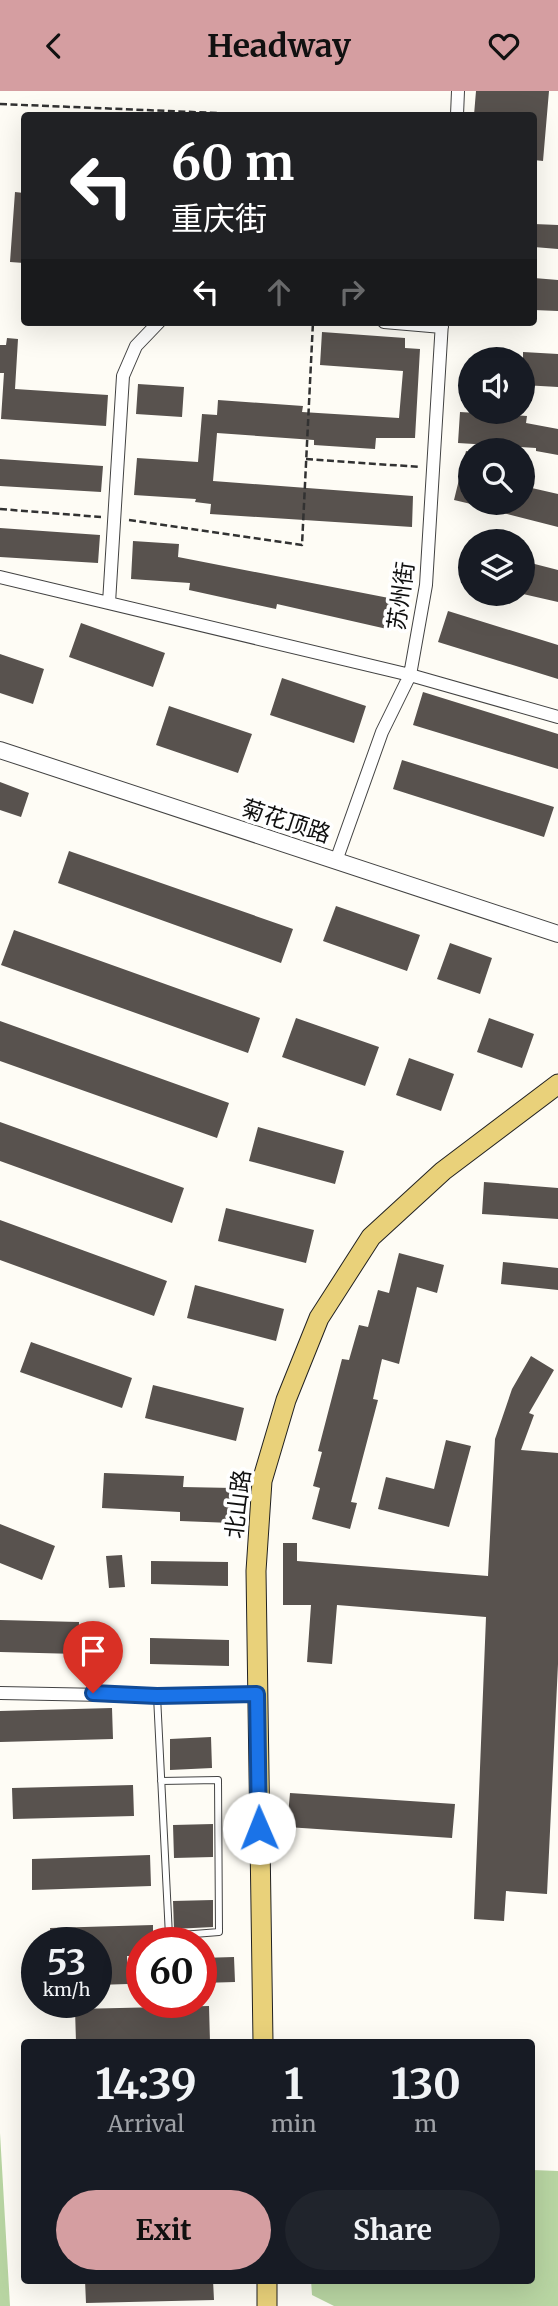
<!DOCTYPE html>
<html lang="en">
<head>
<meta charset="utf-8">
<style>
	body { margin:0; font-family:Merriweather,"Noto Sans SC",serif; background:#20242c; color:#f1f3f6; height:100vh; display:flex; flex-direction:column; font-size:26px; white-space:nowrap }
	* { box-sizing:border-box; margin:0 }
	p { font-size:23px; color:#9ea1a6 }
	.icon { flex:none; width:38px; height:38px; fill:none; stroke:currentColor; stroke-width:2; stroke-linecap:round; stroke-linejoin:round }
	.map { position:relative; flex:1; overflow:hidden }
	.panel { position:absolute; left:21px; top:1948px; width:514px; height:245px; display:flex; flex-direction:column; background:#171b24; border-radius:7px; box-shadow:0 7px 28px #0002 }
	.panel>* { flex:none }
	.guide { position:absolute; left:21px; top:21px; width:516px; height:214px; border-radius:7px; box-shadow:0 7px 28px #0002; background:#202124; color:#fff; overflow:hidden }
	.controls { position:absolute; left:458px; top:256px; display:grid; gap:14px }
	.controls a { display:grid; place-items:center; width:77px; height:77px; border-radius:50%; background:#171b24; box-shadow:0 7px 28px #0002; font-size:35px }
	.speed { position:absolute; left:21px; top:1836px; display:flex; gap:14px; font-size:35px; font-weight:700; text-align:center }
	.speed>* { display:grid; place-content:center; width:91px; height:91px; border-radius:50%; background:#171b24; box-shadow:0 7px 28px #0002; line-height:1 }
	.speed small { font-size:18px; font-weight:400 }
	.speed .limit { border:10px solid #d22; background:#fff; color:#111 }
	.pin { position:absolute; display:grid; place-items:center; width:60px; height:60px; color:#fff; margin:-72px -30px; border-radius:50% 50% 50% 0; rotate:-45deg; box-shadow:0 0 7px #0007 }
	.pin .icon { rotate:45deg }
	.me { position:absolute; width:77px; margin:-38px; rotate:359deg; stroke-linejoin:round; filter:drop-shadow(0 0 5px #0008) }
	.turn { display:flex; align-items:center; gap:24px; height:147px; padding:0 35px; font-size:32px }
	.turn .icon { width:91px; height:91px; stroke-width:2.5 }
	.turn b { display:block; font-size:49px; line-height:60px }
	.lanes { display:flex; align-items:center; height:66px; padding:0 35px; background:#0003; justify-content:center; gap:35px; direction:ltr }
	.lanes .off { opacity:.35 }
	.eta { display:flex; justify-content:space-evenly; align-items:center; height:119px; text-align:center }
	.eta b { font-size:42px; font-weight:700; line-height:49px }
	.cta { display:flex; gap:14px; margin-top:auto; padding:14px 35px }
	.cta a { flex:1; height:80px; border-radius:42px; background:#d59ea1; color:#111; font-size:28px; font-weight:700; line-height:80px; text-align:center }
	.cta a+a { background:#20242c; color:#f1f3f6 }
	header { display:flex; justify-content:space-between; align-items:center; height:91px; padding:0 35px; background:#d59ea1; color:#111; font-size:32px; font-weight:700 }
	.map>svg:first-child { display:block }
</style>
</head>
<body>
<header><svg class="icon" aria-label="back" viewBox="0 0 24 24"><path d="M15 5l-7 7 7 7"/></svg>Headway<svg class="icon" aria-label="heart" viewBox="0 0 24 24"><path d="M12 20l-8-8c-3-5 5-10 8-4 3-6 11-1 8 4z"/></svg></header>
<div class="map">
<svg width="558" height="2215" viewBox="0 0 558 2215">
	<rect width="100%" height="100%" fill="#fefcf5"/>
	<!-- forest -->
	<path fill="#b8d5a2" d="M0,2042L10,2215H0Z
		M532,2079L558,2080V2215H334L312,2204L311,2189H532Z"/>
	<!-- building -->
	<path fill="#58524e" d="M476,0H549L543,70L534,69V24H474Z
		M15,101L24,102V172L10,171Z
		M534,133L558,134V158L534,156Z
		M534,187L558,189V220L534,219Z
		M322,241L405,247V257L420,258L415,347H376L375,358L314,354V349L217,342L213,390L413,405L412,436L210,423L211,413L195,411L196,408L134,404L137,367L198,371L202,323L217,324L218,309L303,315L302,321L399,327L403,280L320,274Z
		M7,247L18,248L15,298L108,304L106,335L1,328L4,282H0V254H6Z
		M523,261L558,263V296L523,294Z
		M138,293L184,296L182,326L136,323Z
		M460,321L527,325L526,332L558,338V364L536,360V357L458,352Z
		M466,360L471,361V413L454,409Z
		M0,368L103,375L101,401L0,395Z
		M523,395L558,403V436L480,416V411H523Z
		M0,437L100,444L98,472L0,466Z
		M133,450L179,453L178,466L394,508L387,538L277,513L276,518L189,499L190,492L131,488Z
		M523,470L558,479V511L523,503Z
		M448,520L558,554V588L438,551Z
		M81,532L165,562L153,596L69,566Z
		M0,563L44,578L33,613L0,602Z
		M282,587L366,615L354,652L270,624Z
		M423,601L558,643V678L413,634Z
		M169,615L252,643L238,682L156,654Z
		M402,669L554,716L544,746L393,698Z
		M0,691L29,702L21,726L0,719Z
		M69,760L293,838L281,872L58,792Z
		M336,815L420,844L407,880L323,850Z
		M14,839L260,927L248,962L1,874Z
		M450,852L492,867L480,903L437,888Z
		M296,927L379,956L365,995L282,966Z
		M489,927L534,943L522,977L477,961Z
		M0,930L229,1012L217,1047L0,970Z
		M409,967L454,983L441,1020L396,1004Z
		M0,1031L184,1097L172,1132L0,1070Z
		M258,1036L344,1060L335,1093L249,1070Z
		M484,1091L558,1097V1128L482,1123Z
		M226,1117L314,1139L306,1172L218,1150Z
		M0,1129L167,1190L154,1225L0,1169Z
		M399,1162L444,1174L437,1202L417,1196L399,1273L382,1268L373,1308L378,1309L351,1411L357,1412L350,1438L312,1428L320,1397L313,1395L322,1361L318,1360L342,1268L349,1269L359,1234L368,1236L378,1199L389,1202Z
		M503,1171L558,1177V1199L501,1193Z
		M195,1194L284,1218L276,1250L187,1227Z
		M31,1251L132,1287L122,1317L20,1281Z
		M531,1265L554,1279L529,1322L534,1324L521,1359L558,1362V1573L547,1803L506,1800L504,1830L474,1828L486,1526L337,1514L332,1573L307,1571L311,1514H283V1452H297V1470L488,1485L495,1348L512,1298Z
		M153,1294L244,1317L236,1350L145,1327Z
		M446,1349L471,1355L449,1436L378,1418L386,1386L434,1398Z
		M104,1382L184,1385L183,1396L233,1397L232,1432L180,1430V1421L102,1417Z
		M0,1433L55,1455L42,1489L0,1472Z
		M122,1464L125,1496L109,1497L106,1465Z
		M151,1470L228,1471V1495L151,1493Z
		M0,1529L79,1531L78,1563L0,1561Z
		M150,1547L229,1549V1575L150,1573Z
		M112,1617L113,1648L0,1651V1620Z
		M211,1646L212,1677L170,1679V1648Z
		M133,1694L134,1725L13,1728L12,1697Z
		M290,1702L455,1713L452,1747L287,1736Z
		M213,1733V1766L174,1767L173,1734Z
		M150,1764L151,1795L32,1799V1768Z
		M213,1809V1836L174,1838L173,1810Z
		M153,1834V1852H142V1865H127L128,1893L96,1894V1852H51L50,1837Z
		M234,1866L235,1891L201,1892V1867Z
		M209,1915L210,1951H76L75,1918Z
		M85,2189H213L214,2209L86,2212Z"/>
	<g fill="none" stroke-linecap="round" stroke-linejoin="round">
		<defs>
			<path id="service" d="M157,1605L169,1845L219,1841L218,1689L161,1690"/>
			<path id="minor" d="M457,24L458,0
				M384,231L442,236
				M0,486L410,584L558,626
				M109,512L123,285L136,255L159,231
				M336,770L382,641L410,584L426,494L442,231
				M0,1602L157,1605L257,1603"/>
			<path id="tertiary" d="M0,659L558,843"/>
			<path id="primary" d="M263,1951L256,1480L262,1390L286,1309L319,1227L371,1146L443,1080L558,993
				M267,2189V2215"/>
		</defs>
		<!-- service casing -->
		<use href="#service" stroke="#434343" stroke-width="8"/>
		<!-- minor casing -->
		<use href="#minor" stroke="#434343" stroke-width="14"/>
		<!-- tertiary casing -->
		<use href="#tertiary" stroke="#434343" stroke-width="18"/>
		<!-- primary casing -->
		<use href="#primary" stroke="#212121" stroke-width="21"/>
		<!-- path -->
		<path stroke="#323232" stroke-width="2.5" stroke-dasharray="7 3.5" stroke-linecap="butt" d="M0,13L264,24
			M306,368L420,376
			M0,418L101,426
			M129,429L302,454L313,231"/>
		<!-- service -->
		<use href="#service" stroke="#fff" stroke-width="6"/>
		<!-- minor -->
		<use href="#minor" stroke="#fff" stroke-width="12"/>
		<!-- tertiary -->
		<use href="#tertiary" stroke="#fff" stroke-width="16"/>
		<!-- primary -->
		<use href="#primary" stroke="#e9d17a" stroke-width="19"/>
	</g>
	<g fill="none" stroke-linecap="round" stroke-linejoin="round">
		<defs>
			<path id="route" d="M93,1602L157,1605L257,1603L259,1737"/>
		</defs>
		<!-- route casing -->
		<use href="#route" stroke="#114b97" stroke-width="18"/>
		<!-- route -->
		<use href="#route" stroke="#1a73e8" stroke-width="12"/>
	</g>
	<g text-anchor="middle" stroke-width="7" stroke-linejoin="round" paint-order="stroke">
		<!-- street labels -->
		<g font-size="23" fill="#101010" stroke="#fff">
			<text transform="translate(401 505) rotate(-82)" y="8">苏州街</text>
			<text transform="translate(286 730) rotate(18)" y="8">菊花顶路</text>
			<text transform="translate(238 1413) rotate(-83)" y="8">北山路</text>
		</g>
	</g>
</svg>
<div class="controls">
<a><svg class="icon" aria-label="sound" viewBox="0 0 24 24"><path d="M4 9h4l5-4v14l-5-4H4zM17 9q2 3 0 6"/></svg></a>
<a><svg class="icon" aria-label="search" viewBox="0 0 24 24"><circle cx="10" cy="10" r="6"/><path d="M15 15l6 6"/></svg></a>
<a><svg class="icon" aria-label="layers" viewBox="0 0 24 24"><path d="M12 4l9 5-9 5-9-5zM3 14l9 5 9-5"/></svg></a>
</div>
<div class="speed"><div>53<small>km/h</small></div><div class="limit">60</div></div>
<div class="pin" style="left:93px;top:1602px;background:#d93025"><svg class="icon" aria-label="arrive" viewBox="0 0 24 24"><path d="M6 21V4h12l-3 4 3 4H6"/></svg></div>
<svg class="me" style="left:259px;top:1737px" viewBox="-20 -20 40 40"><circle r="19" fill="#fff"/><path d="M0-13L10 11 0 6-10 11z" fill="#1a73e8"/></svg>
<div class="guide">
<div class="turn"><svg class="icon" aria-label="left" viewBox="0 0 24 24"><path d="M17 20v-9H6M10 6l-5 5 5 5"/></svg><div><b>60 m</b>重庆街</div></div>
<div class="lanes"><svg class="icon" aria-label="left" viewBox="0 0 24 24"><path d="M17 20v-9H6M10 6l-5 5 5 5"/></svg><svg class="icon off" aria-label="ahead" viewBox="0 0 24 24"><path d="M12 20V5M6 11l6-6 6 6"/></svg><svg class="icon off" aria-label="right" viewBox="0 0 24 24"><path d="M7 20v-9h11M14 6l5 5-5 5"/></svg></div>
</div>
<section class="panel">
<div class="eta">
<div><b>14:39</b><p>Arrival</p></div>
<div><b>1</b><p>min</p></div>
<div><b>130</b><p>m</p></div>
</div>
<div class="cta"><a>Exit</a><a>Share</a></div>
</section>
</div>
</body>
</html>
